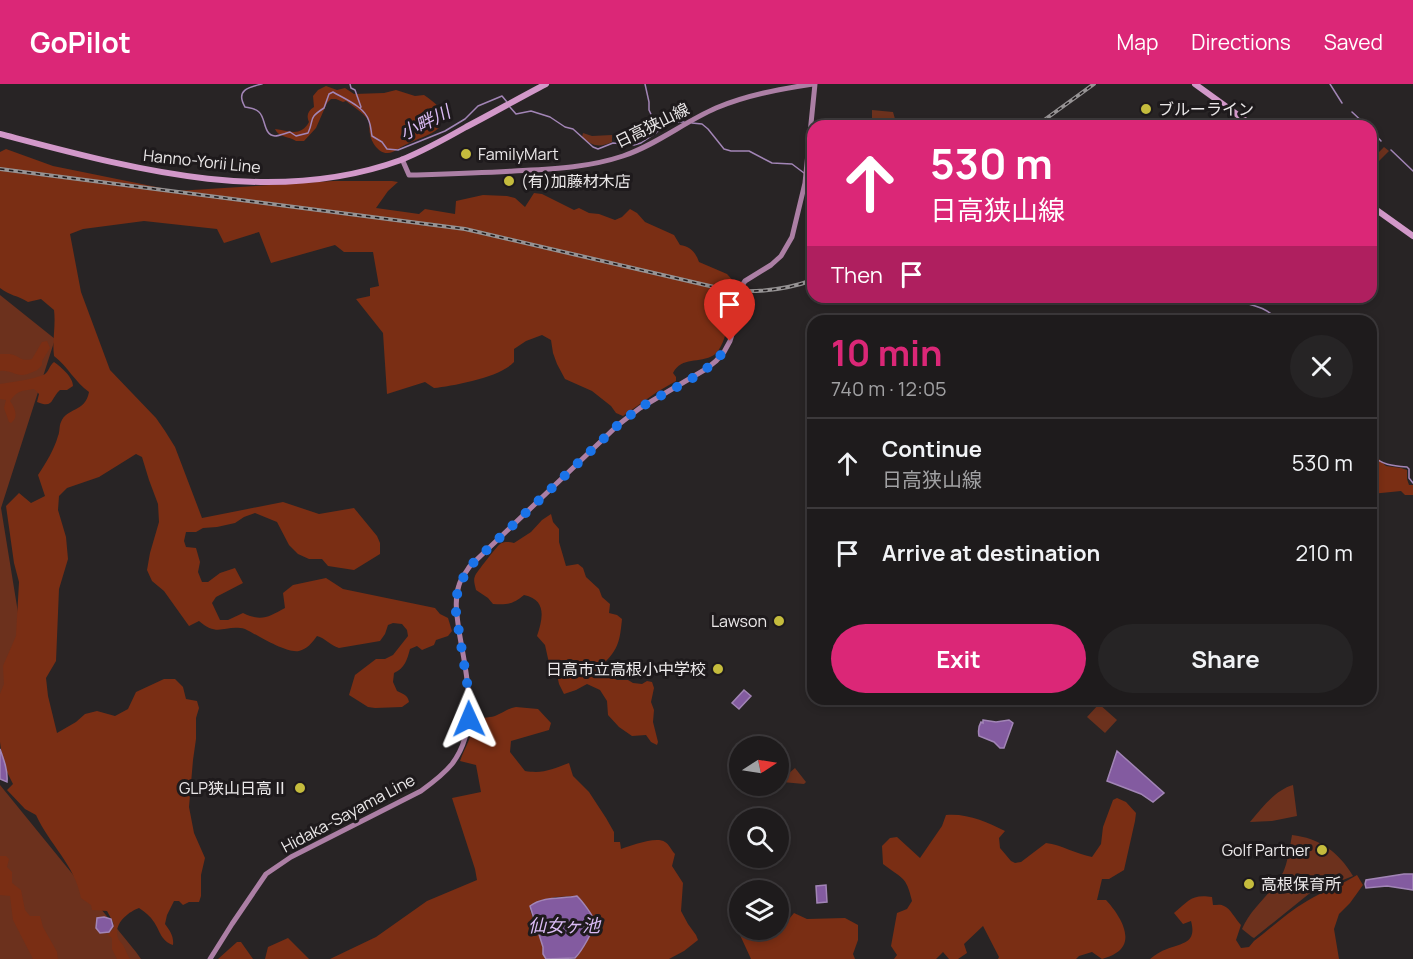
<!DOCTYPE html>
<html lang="en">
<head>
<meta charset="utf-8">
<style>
	body { margin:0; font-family:Manrope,"Noto Sans JP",sans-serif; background:#262425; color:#f1f3f6; height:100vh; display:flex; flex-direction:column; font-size:22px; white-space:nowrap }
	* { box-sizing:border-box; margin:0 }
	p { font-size:20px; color:#a1a1a3 }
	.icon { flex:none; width:33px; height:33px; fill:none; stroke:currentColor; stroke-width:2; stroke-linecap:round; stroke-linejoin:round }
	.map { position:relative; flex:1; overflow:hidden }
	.drawer { position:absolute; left:807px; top:231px; width:570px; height:390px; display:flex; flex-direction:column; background:#1e1b1c; border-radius:18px; box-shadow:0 3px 9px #0003,0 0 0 2px #3c393b }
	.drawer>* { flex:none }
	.banner { position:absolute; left:807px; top:36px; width:570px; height:183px; border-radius:18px; box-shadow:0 3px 9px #0003,0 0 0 2px #3c393b; background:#db2777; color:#fff; overflow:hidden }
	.needle { width:39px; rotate:78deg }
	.tools { position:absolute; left:729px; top:652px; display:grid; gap:12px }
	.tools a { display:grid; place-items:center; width:60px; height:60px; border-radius:50%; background:#1e1b1c; box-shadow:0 3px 9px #0003,0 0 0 2px #3c393b; font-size:30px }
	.pin { position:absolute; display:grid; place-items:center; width:51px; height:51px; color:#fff; margin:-62px -26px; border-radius:50% 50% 50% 0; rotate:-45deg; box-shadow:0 0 6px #0007 }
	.pin .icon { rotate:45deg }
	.me { position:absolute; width:66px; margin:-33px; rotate:359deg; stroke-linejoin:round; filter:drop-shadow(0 0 4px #0008) }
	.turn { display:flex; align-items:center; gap:21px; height:126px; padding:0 24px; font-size:27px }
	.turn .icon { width:78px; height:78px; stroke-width:2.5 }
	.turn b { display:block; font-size:42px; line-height:51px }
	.then { display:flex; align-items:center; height:57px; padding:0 24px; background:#0003; gap:12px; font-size:22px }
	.round { display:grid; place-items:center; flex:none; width:63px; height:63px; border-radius:32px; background:#262425 }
	.head { display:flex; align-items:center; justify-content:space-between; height:102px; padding:0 24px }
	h1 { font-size:36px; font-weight:700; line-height:45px; color:#db2777 }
	.primary-button { display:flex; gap:12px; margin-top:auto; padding:12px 24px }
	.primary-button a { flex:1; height:69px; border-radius:36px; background:#db2777; color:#fff; font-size:24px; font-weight:700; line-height:69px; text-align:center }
	.primary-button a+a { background:#262425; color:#f1f3f6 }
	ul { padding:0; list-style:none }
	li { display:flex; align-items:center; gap:18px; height:90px; padding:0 24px; border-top:2px solid #3c393b }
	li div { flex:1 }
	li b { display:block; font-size:22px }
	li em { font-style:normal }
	header { display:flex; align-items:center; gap:36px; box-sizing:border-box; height:84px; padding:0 30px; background:#db2777; color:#fff }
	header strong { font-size:28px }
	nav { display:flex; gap:33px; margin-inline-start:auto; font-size:21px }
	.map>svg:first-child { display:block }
</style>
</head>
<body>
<header>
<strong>GoPilot</strong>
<nav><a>Map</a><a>Directions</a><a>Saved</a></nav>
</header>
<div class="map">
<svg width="1413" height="875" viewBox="0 0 1413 875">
	<rect width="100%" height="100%" fill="#282425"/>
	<!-- green -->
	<path fill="#6c311d" d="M872,26L893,28L897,42L872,34Z
		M583,49L592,52L612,51V58C599,64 592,62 582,53Z
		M1384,63L1389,67L1371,85V76Z
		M0,211L55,255L1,424L21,547L0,642Z
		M1099,620L1117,636L1105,649L1087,633Z
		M795,684L806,698L804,700L782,698L781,696Z
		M0,701L136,868L141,875H0Z
		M1293,701L1297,732L1272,737L1250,738C1262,724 1275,706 1293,701Z
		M1292,751C1319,754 1339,768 1353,792L1310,809L1254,854L1252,853L1242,845C1251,824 1270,811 1281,792C1287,784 1290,762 1292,751Z"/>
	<!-- forest -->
	<path fill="#7a2e14" d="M326,2L337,6L345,4L354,10L384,9L396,6L415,12L424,11C441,23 441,23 439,44C430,52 416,55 405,61C400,63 394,69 388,69C379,70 371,58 370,50C369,45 370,40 368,36C364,29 352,22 346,17L343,18L336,15H331L327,19L316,44L304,57H296C289,52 279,54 275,45C289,47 301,53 309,38C306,31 308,27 314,23L313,12L318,6Z
		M6,65L53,82L176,107L333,97H392L398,98L388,107L376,124L419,130L425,125L455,130L456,117L483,111L507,112L515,114L525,123L534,109L542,110L574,126L579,124L589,129L599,130L615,136L622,133L630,125L637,129L645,138L674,151L680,161C690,162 696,169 699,178L727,190L735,199C734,215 727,263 714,271C699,280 682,272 673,289L676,293V297L657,308L623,332L616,329L611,322L592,307L565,295L557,280L553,269L551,256L542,251L526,257L514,265V278C501,293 453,302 434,304L425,298L387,310L383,249L356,215L370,212V204L379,202L373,168H344L335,161L271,179L259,148L224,159L217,145L144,137L83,145L70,150L81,208L110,286L156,334L165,347L175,363L202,434L283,418L319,430L354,424L377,452L380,459V470L354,486L328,482L322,475H309L298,470L289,461L277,438L255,429L244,433L235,439L217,443L203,444L196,448H186L184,457L186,463L196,464L200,478L198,488L202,498H208L220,489L235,484L243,499L216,513L212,519L220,536H228L243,529C262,538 268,533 285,524L283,509L293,501L326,494L343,505L435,524L440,530L448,534L452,547L448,552L436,556L434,561L422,566L417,562L410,565C407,576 405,584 394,589L393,598L397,607C403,610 408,611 409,618L402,623L375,624L368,623L349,611L355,591L376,575H385L393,571L408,552L407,546L402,540L393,539L388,541L385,550L380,557L339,564C330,561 325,554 317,552C312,559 307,565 299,567C287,570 257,551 245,545C225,540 218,554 199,537L189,542L164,507L152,497L147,486L150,469L159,438L158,420L149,396L142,373L136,370L99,393L67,404L59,412L58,426L66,453L68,475L59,505L56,577L46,594L48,612L57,649L76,638L85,630L97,627L115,632L128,625L136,608L164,595H175L183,603L186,615L197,617L199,624L196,634V655L193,676L189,723L194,749L205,774L201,791V812L199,818H189L183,821L179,817H174L167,831L165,840C170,847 174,852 173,861C161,857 160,847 154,838C150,832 145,828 139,824C128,828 113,840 118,854C119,857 122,859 123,861C126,866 127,871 130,875H117L112,865V854L108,851L114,844L113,838L107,827L92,826L91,821L81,814C75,781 49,760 36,731L25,725L7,706L13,700L3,680L0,658V610L4,600L3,582L16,552L19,498L14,479L6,422L19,409L31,419L45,412L38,391C46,379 54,366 58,352C60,348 59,342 61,338C67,323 85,329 89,308C75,298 68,283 54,272C52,256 56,242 54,226L41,215L28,218C17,211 10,212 0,204V68Z
		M47,257L50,264L42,277V281C38,286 36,287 30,289C17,295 12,285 0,287V270C3,270 6,270 10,270C20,272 21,278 32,275L42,258Z
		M54,278C61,283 73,293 73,302L67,306H60C50,315 54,325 37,318L39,310L34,305C21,307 18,306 10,317C15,324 19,333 11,339L9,338L4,324L6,316L0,315V300C8,299 40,294 45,290C49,287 49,282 54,278Z
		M1371,364L1373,369L1386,382L1401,384L1407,386V395L1409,401H1413V411H1405L1401,407L1371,410Z
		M551,430L553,438L559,445V458L566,482L578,480L583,484L586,493L599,505L602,513L610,520L609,529L617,531L622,535C620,555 619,565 604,579L607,591L617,596H628L633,599L642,600L647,597L652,598L654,604L651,618L654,626L653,638L658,658L657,661L651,658L646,651L632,652L619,643L608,631L607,617L600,606L587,600L576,606L564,610L559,600L556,586L549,579L545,561L537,552C543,534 547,516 524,511C513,520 508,521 493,520L488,514L476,506C475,501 473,496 475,492C476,489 497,462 500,460C504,457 509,458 514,459L531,448L542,436Z
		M516,623L538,625L551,639L549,646L511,657L510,668L525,687C544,690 552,685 569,679L573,692L589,708L606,734L614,748V758H620L621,765C631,762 656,752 665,758C669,760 672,767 675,770L672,782L683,799L681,827L688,840L696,851L698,856L684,867L669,875H574L575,874L594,836L581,816L577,812L556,813L542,816L530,826L543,863V870L546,875H330L376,853L427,817L477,796L475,785L452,714L481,708L476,681L460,677C465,663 473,651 474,637C481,633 488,634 495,632C503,629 508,624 516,623Z
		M1117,714L1126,718L1136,729L1135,737L1124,786L1109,795H1102L1097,816H1106C1118,829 1137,856 1116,869C1112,872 1107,873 1102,875L1092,868L1079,872L1076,875H998L999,873L983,842L964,860L967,869L958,875H949L943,868L936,875H894L897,871L891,862L897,829L907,825L912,817C906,791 902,795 883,780L882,762L890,754L897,753L920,774L942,742L946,731C967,729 987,738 1005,747L999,754L1000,764L1011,777L1015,779L1021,778L1046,759C1062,761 1076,770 1092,773L1101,760L1103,743L1113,716Z
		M0,772H6L9,775L7,783L12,788V799L21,806L25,826L30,832H40L43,843L57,868L58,875H33L13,836L10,812L0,811Z
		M1357,791L1363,801L1350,819L1339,830L1334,845L1339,875H1150C1155,871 1161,867 1167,865C1183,859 1197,859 1191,837L1183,840L1174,829C1189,817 1191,810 1212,813L1213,821C1217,821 1221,820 1224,822C1230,824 1236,836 1241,841L1236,856L1241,864L1249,863L1254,857C1271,844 1288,828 1307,817C1323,807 1341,801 1357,791Z
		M794,829L807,835L845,834L858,841V856L853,870L855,875H751L740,851V846H778L779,841H784Z
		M288,854L309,875H265L268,863Z
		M237,858H241L253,875H218Z"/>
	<!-- water -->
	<path fill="#835ba0" stroke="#a285b6" stroke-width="1.5" d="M744,606L751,612L739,625L732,619Z
		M983,636L996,638L1009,636L1013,639L1004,664H1000L994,658L979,652C978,647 978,643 981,638L983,639Z
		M0,665C4,676 8,687 7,698L0,695Z
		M1117,667L1164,709L1153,718L1141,710L1107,697Z
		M1404,790H1413V806L1387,802L1366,804L1365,800L1366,796Z
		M826,801L827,818L817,819L816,802Z
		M577,812C582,817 592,830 594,836C596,844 581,868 575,874L546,875L543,870V863L530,822C544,812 561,815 577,812Z
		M104,833L111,835L113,842L109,848L100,849L96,844L97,834Z"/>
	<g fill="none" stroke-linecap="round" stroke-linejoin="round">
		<!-- stream -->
		<path stroke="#a285b6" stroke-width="1.5" d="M262,0C249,3 235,6 245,23C250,24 255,24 259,28C266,34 263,51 275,52C279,52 286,49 290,48L296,52L308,49C315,34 307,35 324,24L329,10L333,8C345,15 365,23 369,37C371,42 371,47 372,52L382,58L387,65L398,66L445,47L465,35L478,22L502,12L507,18
			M350,0L351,4L355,6L361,23L360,24
			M645,0L649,18V26L658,45
			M1330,0L1342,19
			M509,22L516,30L531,27L550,33L565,43L573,45L593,63L598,65L613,59L634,61L641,59L656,49L661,43L678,38H684
			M1352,28L1367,42
			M692,39L702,40L708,45L724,65L731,67H749L772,79L792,80L804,89
			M1371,46L1381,57
			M1391,66L1413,87
			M808,91L813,94
			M1224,213C1243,221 1265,219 1278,237
			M1371,370C1381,381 1393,382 1407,383L1409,385V394L1413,399"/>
		<!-- secondary -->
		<path stroke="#ac7fa5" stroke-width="5" d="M402,75L409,91H414C447,90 481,89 514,87C551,85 587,84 623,72C656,61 684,38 716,24C747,11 780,5 813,0
			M210,875L232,840L266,790L291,773L421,707C432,699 443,691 452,680C481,642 466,590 459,547C457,532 454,516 459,501C461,494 466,488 470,482L618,341L640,324L706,285L716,277L724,268L730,257L734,244L743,200L745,197L771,181L781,172L792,153L805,99L815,0"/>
		<!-- primary -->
		<path stroke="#d298c9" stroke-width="6" d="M1195,0L1253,42
			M0,50C130,84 269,124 401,76C423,67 445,55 466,43C493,29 519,14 546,0
			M1371,122L1413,152"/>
		<defs>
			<path id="rail" d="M1036,42L1094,0
				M0,85L465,145L727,206C756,209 785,206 813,196"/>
		</defs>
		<!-- rail casing -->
		<use href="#rail" stroke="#969394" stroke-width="4"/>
		<!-- rail -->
		<use href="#rail" stroke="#1e1a1c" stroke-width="1.5" stroke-dasharray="4.5" stroke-linecap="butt"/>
	</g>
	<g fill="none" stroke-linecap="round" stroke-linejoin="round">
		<!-- route -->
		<path stroke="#1a73e8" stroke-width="10" stroke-dasharray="0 18" d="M469,635L468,605L456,529V516L459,501L470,482L618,341C625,335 633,329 640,324C670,304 714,290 730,257"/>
	</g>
	<!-- markers -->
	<g fill="#c5bc3d" stroke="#1e1a1c" stroke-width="2">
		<circle cx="1146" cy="25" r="6"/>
		<circle cx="466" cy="70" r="6"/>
		<circle cx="509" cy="97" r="6"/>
		<circle cx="779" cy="537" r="6"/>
		<circle cx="718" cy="585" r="6"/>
		<circle cx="300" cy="704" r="6"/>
		<circle cx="1322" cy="766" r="6"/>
		<circle cx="1249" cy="800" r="6"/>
	</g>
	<g text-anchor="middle" stroke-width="6" stroke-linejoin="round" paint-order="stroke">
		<!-- poi labels -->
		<g font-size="16" fill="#ebe8e9" stroke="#1e1a1c" text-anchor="start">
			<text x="1158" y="31">ブルーライン</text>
			<text x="478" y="76">FamilyMart</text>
			<text x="521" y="103">(有)加藤材木店</text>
			<text x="767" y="543" text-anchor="end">Lawson</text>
			<text x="706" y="591" text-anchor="end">日高市立高根小中学校</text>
			<text x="288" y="710" text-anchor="end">GLP狭山日高Ⅱ</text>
			<text x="1310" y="772" text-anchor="end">Golf Partner</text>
			<text x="1261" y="806">高根保育所</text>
		</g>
		<!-- street labels -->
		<g font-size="16" fill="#ebe8e9" stroke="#1e1a1c">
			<text transform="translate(652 41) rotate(-26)" y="6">日高狭山線</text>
			<text transform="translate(202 77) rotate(6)" y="6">Hanno-Yorii Line</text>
			<text transform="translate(348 729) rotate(-28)" y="6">Hidaka-Sayama Line</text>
		</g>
		<!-- water labels -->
		<g font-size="18" font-style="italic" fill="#dabbf4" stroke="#1e1a1c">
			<text transform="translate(425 39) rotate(-27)" y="6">小畔川</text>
			<text x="564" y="848">仙女ヶ池</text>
		</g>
	</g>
</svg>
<div class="tools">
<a><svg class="needle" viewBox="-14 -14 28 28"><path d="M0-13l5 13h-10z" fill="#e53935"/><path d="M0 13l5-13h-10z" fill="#a1a1a3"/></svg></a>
<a><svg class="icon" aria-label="search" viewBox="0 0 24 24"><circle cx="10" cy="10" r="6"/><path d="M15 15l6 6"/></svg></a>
<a><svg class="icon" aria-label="layers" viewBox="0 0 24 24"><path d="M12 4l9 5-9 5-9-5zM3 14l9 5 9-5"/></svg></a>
</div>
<div class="pin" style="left:730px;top:257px;background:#d93025"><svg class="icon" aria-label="arrive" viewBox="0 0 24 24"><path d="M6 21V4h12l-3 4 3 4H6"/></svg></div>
<svg class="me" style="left:469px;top:635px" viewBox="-20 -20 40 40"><path d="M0-17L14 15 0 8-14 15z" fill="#1a73e8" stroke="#fff" stroke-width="4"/></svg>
<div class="banner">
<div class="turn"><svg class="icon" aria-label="ahead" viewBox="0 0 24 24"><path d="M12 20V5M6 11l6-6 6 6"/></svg><div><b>530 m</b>日高狭山線</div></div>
<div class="then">Then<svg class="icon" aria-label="arrive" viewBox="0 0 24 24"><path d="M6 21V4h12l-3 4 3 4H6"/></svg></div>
</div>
<section class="drawer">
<div class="head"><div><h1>10 min</h1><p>740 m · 12:05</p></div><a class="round"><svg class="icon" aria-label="close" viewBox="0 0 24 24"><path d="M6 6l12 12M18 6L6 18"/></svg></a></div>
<ul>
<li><svg class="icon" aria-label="ahead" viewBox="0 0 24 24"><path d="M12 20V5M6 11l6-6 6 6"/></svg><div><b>Continue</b><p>日高狭山線</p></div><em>530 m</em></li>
<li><svg class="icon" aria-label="arrive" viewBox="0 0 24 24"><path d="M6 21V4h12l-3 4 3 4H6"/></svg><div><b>Arrive at destination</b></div><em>210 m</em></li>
</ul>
<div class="primary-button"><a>Exit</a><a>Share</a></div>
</section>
</div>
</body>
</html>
